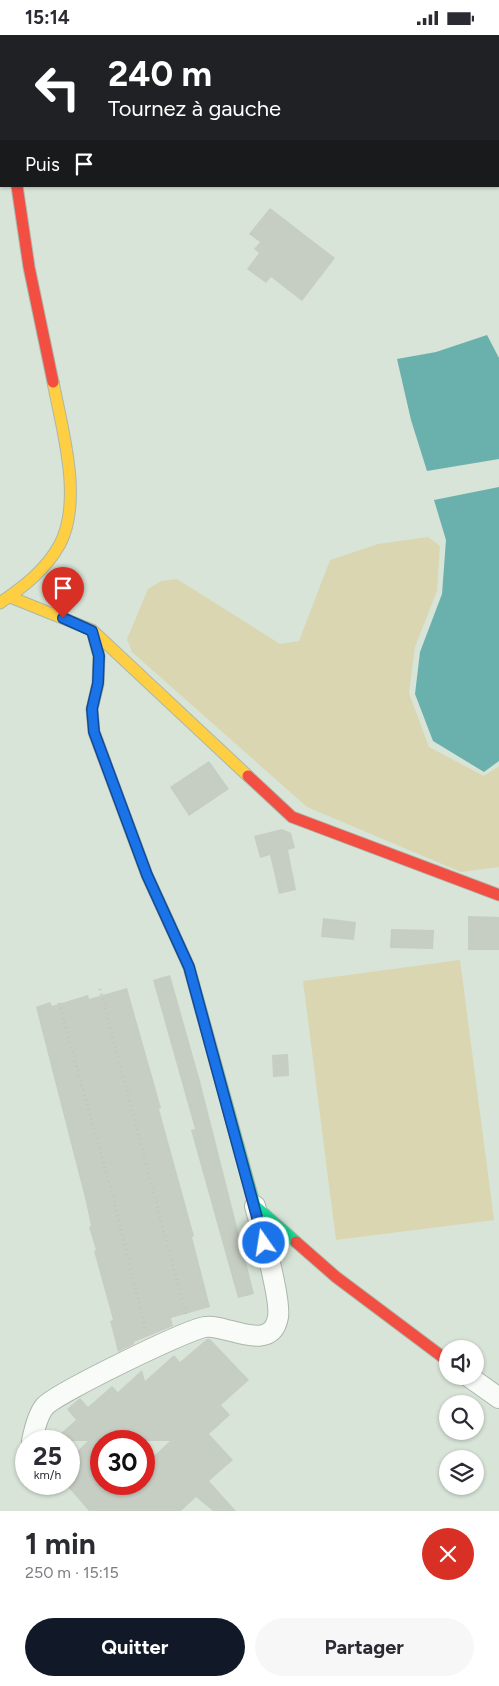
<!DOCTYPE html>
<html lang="fr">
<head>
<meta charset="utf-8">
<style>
	body { margin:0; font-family:Figtree,sans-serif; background:#f7f7f7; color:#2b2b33; height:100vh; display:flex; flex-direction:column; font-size:19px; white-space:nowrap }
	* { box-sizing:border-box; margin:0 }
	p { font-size:16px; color:#7c7c81 }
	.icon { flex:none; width:28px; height:28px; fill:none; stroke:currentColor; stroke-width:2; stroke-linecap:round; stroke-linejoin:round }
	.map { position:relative; height:1476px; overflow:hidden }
	.sheet { display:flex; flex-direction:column; background:#fff; flex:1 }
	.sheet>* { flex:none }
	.hud { position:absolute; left:0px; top:0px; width:500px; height:152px; box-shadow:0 1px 4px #0004; background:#202124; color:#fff; overflow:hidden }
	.fabs { position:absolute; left:439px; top:1305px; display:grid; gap:10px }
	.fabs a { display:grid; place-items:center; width:45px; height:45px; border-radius:50%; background:#fff; box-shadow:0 1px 4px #0004; font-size:25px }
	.speed { position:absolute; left:15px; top:1395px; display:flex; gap:10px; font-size:25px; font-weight:700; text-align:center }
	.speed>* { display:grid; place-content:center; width:65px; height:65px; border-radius:50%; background:#fff; box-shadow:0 1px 4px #0004; line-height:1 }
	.speed small { font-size:12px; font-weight:400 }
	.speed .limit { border:8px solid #d22; background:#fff; color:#111 }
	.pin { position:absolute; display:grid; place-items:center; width:42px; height:42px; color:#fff; margin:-51px -21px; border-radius:50% 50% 50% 0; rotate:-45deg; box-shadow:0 0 5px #0007 }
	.pin .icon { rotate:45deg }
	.me { position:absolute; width:55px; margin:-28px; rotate:347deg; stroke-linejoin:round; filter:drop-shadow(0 0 4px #0008) }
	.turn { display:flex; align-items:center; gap:18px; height:105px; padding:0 25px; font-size:22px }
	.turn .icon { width:65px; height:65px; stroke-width:2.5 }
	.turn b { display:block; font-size:35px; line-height:42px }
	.then { display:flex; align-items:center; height:48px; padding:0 25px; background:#0003; gap:10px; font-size:19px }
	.round { display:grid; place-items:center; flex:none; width:52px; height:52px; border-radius:26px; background:#f7f7f7 }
	.headline { display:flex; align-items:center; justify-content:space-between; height:85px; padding:0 25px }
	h1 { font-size:30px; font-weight:700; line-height:38px }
	.primary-button { display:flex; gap:10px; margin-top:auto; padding:10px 25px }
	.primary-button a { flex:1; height:58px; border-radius:30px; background:#111827; color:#fff; font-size:20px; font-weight:700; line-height:58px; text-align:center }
	.primary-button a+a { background:#f7f7f7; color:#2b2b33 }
	.status { display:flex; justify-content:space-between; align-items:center; height:35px; padding:0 25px; background:#fff; direction:ltr }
	.status svg { height:14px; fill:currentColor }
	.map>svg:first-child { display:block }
</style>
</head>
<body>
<div class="status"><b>15:14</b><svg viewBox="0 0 49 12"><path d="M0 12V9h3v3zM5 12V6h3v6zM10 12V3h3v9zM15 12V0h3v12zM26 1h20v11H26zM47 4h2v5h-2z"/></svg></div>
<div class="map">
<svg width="499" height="1476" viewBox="0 0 499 1476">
	<rect width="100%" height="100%" fill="#d7e4d7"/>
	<!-- green -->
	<path fill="#dbd6b2" d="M428,502L440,511L437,556L415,612L409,658L429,712L484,741L499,731V832L461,837L307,772L132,617L127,604L148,554L161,546L177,544L280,609L299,606L330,525L378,509Z
		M460,925L494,1185L336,1205L303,946Z"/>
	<!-- water -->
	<path fill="#6ab1ae" d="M487,300L499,323V424L427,436L411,385L397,324L436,317Z
		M499,452V726L484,737L433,706L415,659L420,617L442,559L446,505L434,465Z"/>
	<!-- building -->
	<path fill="#c6cdc2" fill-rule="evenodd" d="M270,173L335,223L302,266L271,242L266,248L247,234L259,218L254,214L260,207L249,199Z
		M209,726L229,754L189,781L170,752Z
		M282,794L291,798L295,813L288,815L296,855L279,859L270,820L260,823L254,801Z
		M468,881L499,882V915H468Z
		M323,883L356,887L354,905L321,902Z
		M391,894L434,895L433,914L390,913Z
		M170,940L200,1046L254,1259L238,1263L191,1095L195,1094L153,945Z
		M127,953L161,1073L159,1074L194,1201L192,1202L210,1272L171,1283L173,1291L134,1307V1309L118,1317L110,1286L113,1285L94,1216L96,1215L89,1192L91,1191L86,1167L36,972L50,967L52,971L88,960L89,964Z
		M288,1019L289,1041L273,1042L272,1020Z
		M207,1304H210L249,1345L221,1370L230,1380L209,1399L233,1425L209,1446L236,1476H213L196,1462L181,1476H89L69,1453V1424L88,1406H52L76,1385L67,1374L80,1363L88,1372L112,1351L118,1357L142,1335L145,1346L174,1320L180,1327ZM101,1406H170L144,1430V1449H101Z"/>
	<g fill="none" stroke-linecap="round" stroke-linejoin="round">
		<defs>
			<path id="street" d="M193,0L195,1
				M269,0V1
				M338,1L340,0
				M468,1341L499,1363
				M32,1406C34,1396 38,1379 45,1371C57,1358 186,1295 205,1292C225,1288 271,1320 278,1282C281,1263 261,1193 255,1171"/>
			<path id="fast" d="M169,888L189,932L255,1171L296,1207"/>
			<path id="slow" d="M7,0V1
				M10,562L92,595L248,741
				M0,568C23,552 46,535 60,509C83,465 62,393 53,347
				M92,595L99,621L98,649L92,674L94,697L147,840L169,888"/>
			<path id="jam" d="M17,151L29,232L53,347
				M248,741L292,782L499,860
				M296,1207L336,1242L448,1326"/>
		</defs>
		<!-- street casing -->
		<use href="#street" stroke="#acb6ab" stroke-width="22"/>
		<!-- fast casing -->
		<use href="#fast" stroke="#acb6ab" stroke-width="13"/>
		<!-- slow casing -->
		<use href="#slow" stroke="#acb6ab" stroke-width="13"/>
		<!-- jam casing -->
		<use href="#jam" stroke="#acb6ab" stroke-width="13"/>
		<!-- path -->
		<path stroke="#c0c4c0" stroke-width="3" stroke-dasharray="1 4" stroke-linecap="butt" d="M0,73L1,68
			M100,954L186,1280
			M59,968L113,1162L146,1296"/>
		<!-- street -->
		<use href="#street" stroke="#f9fbf9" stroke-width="20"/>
		<!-- fast -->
		<use href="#fast" stroke="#16e098" stroke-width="11"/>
		<!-- slow -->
		<use href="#slow" stroke="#ffcf43" stroke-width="11"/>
		<!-- jam -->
		<use href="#jam" stroke="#f24e42" stroke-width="11"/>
	</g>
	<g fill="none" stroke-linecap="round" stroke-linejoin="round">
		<defs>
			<path id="route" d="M63,583L92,596L99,621L98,648L92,674L94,697L147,840L189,932L264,1208"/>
		</defs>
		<!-- route casing -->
		<use href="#route" stroke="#114b97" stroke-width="12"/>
		<!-- route -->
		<use href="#route" stroke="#1a73e8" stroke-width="9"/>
	</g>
</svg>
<div class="fabs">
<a><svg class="icon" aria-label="sound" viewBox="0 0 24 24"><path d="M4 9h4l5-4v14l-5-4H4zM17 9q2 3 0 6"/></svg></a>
<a><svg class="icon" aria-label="search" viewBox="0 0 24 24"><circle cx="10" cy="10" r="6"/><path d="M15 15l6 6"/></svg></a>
<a><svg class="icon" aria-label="layers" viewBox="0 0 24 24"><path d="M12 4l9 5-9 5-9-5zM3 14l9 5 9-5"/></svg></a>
</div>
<div class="speed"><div>25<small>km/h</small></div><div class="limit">30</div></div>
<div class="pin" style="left:63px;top:583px;background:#d93025"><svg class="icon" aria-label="arrive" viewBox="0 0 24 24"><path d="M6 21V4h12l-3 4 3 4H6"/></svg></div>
<svg class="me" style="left:264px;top:1208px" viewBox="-20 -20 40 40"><circle r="17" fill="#1a73e8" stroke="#fff" stroke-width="3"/><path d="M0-11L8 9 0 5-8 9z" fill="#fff"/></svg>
<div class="hud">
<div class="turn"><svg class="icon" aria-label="left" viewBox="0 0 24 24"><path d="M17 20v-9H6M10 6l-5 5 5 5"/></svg><div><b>240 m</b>Tournez à gauche</div></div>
<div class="then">Puis<svg class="icon" aria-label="arrive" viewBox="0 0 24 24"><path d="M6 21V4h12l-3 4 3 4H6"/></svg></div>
</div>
</div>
<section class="sheet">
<div class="headline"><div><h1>1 min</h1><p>250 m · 15:15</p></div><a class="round" style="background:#d93025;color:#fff"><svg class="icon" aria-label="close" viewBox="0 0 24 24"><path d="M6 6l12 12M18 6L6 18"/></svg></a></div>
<div class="primary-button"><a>Quitter</a><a>Partager</a></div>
</section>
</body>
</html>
